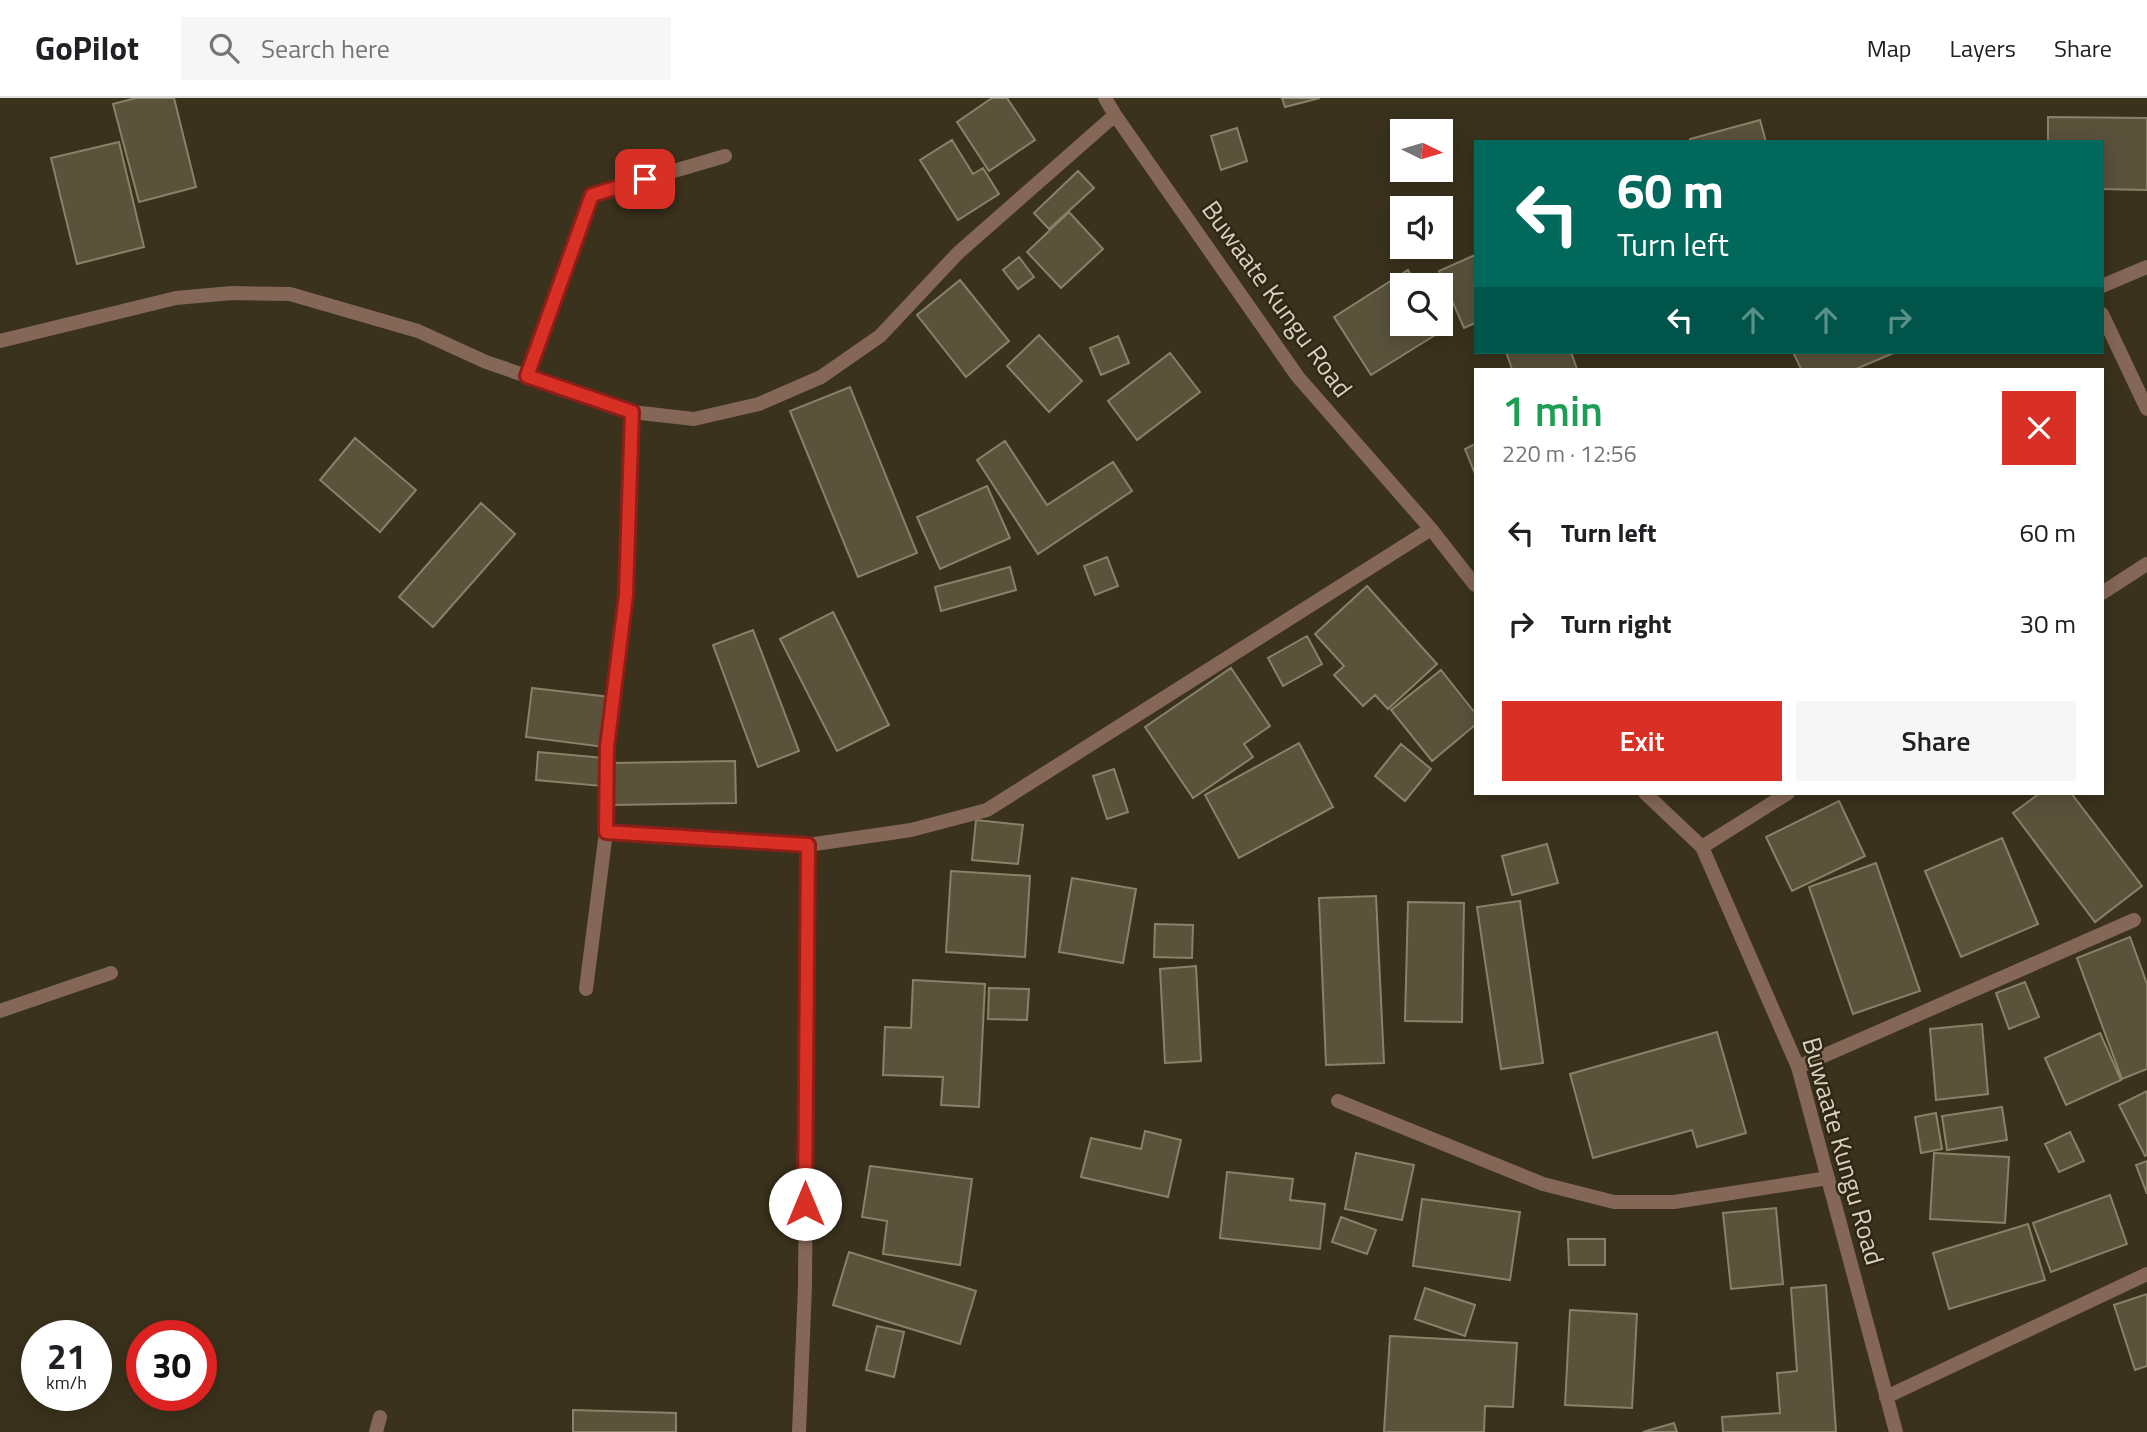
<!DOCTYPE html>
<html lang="en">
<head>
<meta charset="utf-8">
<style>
	body { margin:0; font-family:"Titillium Web",sans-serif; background:#f6f6f6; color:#202124; height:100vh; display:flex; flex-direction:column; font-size:26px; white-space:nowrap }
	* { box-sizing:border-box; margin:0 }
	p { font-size:23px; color:#757577 }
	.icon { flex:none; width:38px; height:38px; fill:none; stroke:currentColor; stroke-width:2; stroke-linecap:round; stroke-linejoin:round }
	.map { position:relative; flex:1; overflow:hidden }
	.side { position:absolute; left:1474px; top:270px; width:630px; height:427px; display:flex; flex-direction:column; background:#fff; border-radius:0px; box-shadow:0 4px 18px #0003 }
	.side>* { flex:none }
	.top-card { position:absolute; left:1474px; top:42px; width:630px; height:214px; border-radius:0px; box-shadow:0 4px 18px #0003; background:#00695c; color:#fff; overflow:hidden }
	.needle { width:46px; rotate:95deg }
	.tools { position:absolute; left:1390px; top:21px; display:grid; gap:14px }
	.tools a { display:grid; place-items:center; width:63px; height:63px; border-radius:0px; background:#fff; box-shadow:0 4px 18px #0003; font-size:35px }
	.speed { position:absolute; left:21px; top:1222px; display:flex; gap:14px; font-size:35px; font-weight:700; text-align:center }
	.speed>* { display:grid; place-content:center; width:91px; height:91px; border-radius:50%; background:#fff; box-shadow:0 4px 18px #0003; line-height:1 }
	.speed small { font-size:18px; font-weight:400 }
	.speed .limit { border:10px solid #d22; background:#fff; color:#111 }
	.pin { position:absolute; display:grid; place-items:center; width:60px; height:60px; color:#fff; margin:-30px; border-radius:14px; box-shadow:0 4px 10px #0006 }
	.me { position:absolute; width:77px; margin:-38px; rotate:0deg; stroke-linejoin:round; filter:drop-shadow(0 0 5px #0008) }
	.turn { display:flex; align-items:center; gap:24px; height:147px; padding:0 28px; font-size:32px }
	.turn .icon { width:91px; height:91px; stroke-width:2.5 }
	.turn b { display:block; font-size:49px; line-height:60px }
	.lanes { display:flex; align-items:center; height:66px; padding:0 28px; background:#0003; justify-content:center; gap:35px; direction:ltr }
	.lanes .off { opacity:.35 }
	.round { display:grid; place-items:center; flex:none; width:74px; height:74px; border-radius:0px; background:#f6f6f6 }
	.headline { display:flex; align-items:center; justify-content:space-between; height:119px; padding:0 28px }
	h1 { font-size:42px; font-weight:600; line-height:52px; color:#1e9e55 }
	.primary-button { display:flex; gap:14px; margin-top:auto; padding:14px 28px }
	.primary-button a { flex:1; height:80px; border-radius:0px; background:#d93025; color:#fff; font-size:28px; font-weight:600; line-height:80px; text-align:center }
	.primary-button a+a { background:#f6f6f6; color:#202124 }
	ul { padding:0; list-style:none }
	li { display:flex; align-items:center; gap:21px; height:91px; padding:0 28px }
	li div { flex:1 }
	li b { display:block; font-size:26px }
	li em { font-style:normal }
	header { display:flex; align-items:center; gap:42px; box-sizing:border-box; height:98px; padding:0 35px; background:#fff; border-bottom:2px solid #e0e0e0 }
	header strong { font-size:33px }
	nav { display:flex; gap:38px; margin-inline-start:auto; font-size:24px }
	.search { width:490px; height:63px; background:#f6f6f6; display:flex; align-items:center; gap:18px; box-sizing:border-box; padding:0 24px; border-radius:0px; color:#757577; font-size:26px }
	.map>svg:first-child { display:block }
</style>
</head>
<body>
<header>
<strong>GoPilot</strong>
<div class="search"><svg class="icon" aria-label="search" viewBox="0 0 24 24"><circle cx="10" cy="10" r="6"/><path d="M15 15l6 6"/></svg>Search here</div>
<nav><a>Map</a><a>Layers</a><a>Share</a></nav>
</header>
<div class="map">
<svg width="2147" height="1334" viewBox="0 0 2147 1334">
	<rect width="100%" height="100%" fill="#3a321c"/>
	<!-- building -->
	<path fill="#5a523b" stroke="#898168" stroke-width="2" d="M136,0H174L196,89L139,104L113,6Z
		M992,0H1007L1035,42L989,73L957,24Z
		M1282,0H1320L1285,9Z
		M2048,19L2147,20V92L2102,91V44H2048Z
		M1760,22L1766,44H1690V41Z
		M1237,30L1247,63L1221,72L1211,38Z
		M952,42L973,76L983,70L999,96L958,122L920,62Z
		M119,44L144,149L77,166L51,60Z
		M1078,73L1094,90L1049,131L1034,115Z
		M1069,114L1103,151L1061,190L1027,154Z
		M1475,157V225L1464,230L1439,173Z
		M1019,159L1034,179L1018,191L1003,172Z
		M1408,172L1417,187H1402V226H1440V223L1445,231L1371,277L1334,219Z
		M960,182L1009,243L966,279L917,217Z
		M1039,237L1082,283L1049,314L1007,268Z
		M1118,238L1129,265L1101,277L1090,250Z
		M1506,254H1571L1577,271H1512Z
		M1793,254H1896L1856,271H1801Z
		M1170,255L1200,294L1137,342L1108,303Z
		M850,289L917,455L858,479L790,313Z
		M355,340L416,392L380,434L320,382Z
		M1005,343L1047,407L1113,364L1132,393L1038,456L977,362Z
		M1475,346V376L1465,351Z
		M987,388L1010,440L940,471L917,419Z
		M481,405L515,436L433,529L399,499Z
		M1107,459L1118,488L1095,497L1084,468Z
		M1010,469L1016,492L941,513L935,489Z
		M1367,488L1437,566L1388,611L1375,597L1363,608L1334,577L1344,568L1315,536Z
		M833,514L889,627L837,653L780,541Z
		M753,532L799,653L758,669L713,547Z
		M1307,538L1322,566L1283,588L1268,560Z
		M1231,570L1270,628L1244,646L1253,659L1193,700L1145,629Z
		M1441,572L1475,615V627L1432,663L1391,612Z
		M532,590L610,599L604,649L526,639Z
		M1299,645L1333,709L1239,760L1205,697Z
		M1401,646L1431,671L1405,703L1375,678Z
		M538,654L604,660L602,688L536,682Z
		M735,663L736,705L611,707L610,665Z
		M1114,671L1128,714L1107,721L1093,678Z
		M2040,695H2071L2142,788L2095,824L2013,715Z
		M1839,703L1865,758L1792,793L1766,739Z
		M976,722L1023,727L1018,766L972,762Z
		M2002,740L2038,826L1961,859L1925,773Z
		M1547,746L1558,785L1512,797L1502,758Z
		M1876,765L1920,893L1853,916L1809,789Z
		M951,773L1030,778L1025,859L946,854Z
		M1072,780L1136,791L1123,865L1059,854Z
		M1376,798L1384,965L1326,967L1319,800Z
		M1520,803L1543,965L1501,971L1477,809Z
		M1408,804L1464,805L1462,924L1405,923Z
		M1155,826L1193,827L1192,860L1154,859Z
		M2130,839L2147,886V971L2122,981L2077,860Z
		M1196,868L1201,963L1165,965L1160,871Z
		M913,882L985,886L979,1009L941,1007L943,979L883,977L885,929L911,930Z
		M2025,884L2039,919L2009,931L1996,895Z
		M989,890L1029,891L1027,922L988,921Z
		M1982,926L1988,996L1936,1002L1930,931Z
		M1717,934L1746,1035L1697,1049L1692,1032L1593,1060L1570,976Z
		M2100,935L2121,982L2066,1007L2045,960Z
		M2147,993V1057L2145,1058L2119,1007Z
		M2002,1009L2007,1042L1947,1052L1942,1018Z
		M1936,1015L1942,1051L1921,1055L1915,1019Z
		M1145,1033L1181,1042L1168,1099L1081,1079L1091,1040L1141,1051Z
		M2070,1034L2084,1063L2059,1074L2045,1046Z
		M1356,1055L1414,1067L1402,1122L1345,1111Z
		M1934,1055L2009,1059L2005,1125L1930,1121Z
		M2147,1063V1096L2136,1067Z
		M870,1068L972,1081L960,1167L883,1156L887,1123L862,1119Z
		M1227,1074L1293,1081L1290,1102L1325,1106L1320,1151L1220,1140Z
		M2110,1097L2127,1146L2051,1174L2033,1125Z
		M1422,1101L1520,1114L1510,1182L1413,1168Z
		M1776,1110L1783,1186L1731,1191L1723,1115Z
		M1341,1119L1376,1132L1367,1156L1332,1144Z
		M2028,1126L2045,1182L1949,1211L1933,1155Z
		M1568,1141H1605V1167H1569Z
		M849,1154L976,1193L960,1246L833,1207Z
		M1826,1187L1836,1334H1723L1722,1319L1780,1315L1777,1275L1797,1273L1791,1190Z
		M1425,1190L1475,1207L1465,1238L1415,1221Z
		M2147,1196V1268L2135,1272L2114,1207Z
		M1570,1212L1637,1216L1632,1310L1565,1307Z
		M877,1228L904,1234L894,1279L866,1272Z
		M1390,1238L1517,1245L1513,1309L1485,1308L1484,1334H1384Z
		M573,1312L676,1315V1334H573Z
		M1674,1325L1677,1334H1643Z"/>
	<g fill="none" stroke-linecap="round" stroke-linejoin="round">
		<!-- minor -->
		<path stroke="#846756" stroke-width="14" d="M1105,0L1115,17L1298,279L1431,431L1475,487
			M2102,188L2147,169
			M2102,216L2147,311
			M0,243L176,200L232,195L290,196L418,233L486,264L632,314L694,321L759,306L821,279L880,238L958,155L1115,17
			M527,278L592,97L725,58
			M2102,495L2147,466
			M1645,695L1702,749L1798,969L1896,1334
			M606,734L808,747
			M1702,749L1788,695
			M586,891L606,734L607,649L626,497L632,314
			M0,913L111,875
			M1798,969L2134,822
			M1338,1003L1543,1086L1614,1104H1674L1828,1080
			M1886,1299L2147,1176
			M376,1334L380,1319
			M799,1334L805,1189L808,747L911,732L987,712L1431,431"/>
	</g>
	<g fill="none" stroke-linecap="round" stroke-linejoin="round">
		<defs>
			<path id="route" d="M645,81L592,97L527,278L632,314L626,497L607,649L606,734L808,747L805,1106"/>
		</defs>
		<!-- route casing -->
		<use href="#route" stroke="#8d1f18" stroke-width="18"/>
		<!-- route -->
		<use href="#route" stroke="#d93025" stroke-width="12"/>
	</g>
	<g text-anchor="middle" stroke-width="5" stroke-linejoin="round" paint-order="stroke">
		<!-- street labels -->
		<g font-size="26" fill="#d6d1c4" stroke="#302812">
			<text transform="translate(1277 201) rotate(54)" y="9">Buwaate Kungu Road</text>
			<text transform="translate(1843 1053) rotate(74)" y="9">Buwaate Kungu Road</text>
		</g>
	</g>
</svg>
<div class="tools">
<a><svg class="needle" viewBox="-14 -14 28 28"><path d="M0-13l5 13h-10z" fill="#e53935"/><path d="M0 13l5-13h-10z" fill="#757577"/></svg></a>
<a><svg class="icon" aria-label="sound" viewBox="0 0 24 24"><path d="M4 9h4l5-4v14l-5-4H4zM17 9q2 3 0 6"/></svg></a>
<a><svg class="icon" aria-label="search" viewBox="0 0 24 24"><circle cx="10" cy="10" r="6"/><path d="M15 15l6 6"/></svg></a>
</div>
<div class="speed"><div>21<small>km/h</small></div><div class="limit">30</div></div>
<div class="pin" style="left:645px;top:81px;background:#d93025"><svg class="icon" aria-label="arrive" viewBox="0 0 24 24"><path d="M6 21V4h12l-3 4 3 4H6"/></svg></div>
<svg class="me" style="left:805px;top:1106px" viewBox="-20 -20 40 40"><circle r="19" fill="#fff"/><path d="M0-13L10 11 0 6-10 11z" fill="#d93025"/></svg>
<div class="top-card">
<div class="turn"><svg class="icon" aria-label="left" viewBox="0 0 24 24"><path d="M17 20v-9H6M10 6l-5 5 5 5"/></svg><div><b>60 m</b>Turn left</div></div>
<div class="lanes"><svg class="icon" aria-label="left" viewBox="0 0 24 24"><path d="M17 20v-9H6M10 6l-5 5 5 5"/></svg><svg class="icon off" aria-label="ahead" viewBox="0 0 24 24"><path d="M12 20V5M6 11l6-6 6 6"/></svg><svg class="icon off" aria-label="ahead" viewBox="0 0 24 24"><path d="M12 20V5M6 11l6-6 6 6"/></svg><svg class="icon off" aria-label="right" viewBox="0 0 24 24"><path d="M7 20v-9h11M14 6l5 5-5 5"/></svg></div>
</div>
<section class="side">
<div class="headline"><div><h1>1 min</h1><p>220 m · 12:56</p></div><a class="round" style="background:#d93025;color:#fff"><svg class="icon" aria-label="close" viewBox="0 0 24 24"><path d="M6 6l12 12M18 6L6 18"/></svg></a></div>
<ul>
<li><svg class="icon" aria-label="left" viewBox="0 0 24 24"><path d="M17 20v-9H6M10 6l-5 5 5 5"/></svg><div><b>Turn left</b></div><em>60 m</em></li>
<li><svg class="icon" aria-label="right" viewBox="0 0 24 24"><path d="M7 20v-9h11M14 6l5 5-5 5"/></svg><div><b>Turn right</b></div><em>30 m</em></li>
</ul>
<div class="primary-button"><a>Exit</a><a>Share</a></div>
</section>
</div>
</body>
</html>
